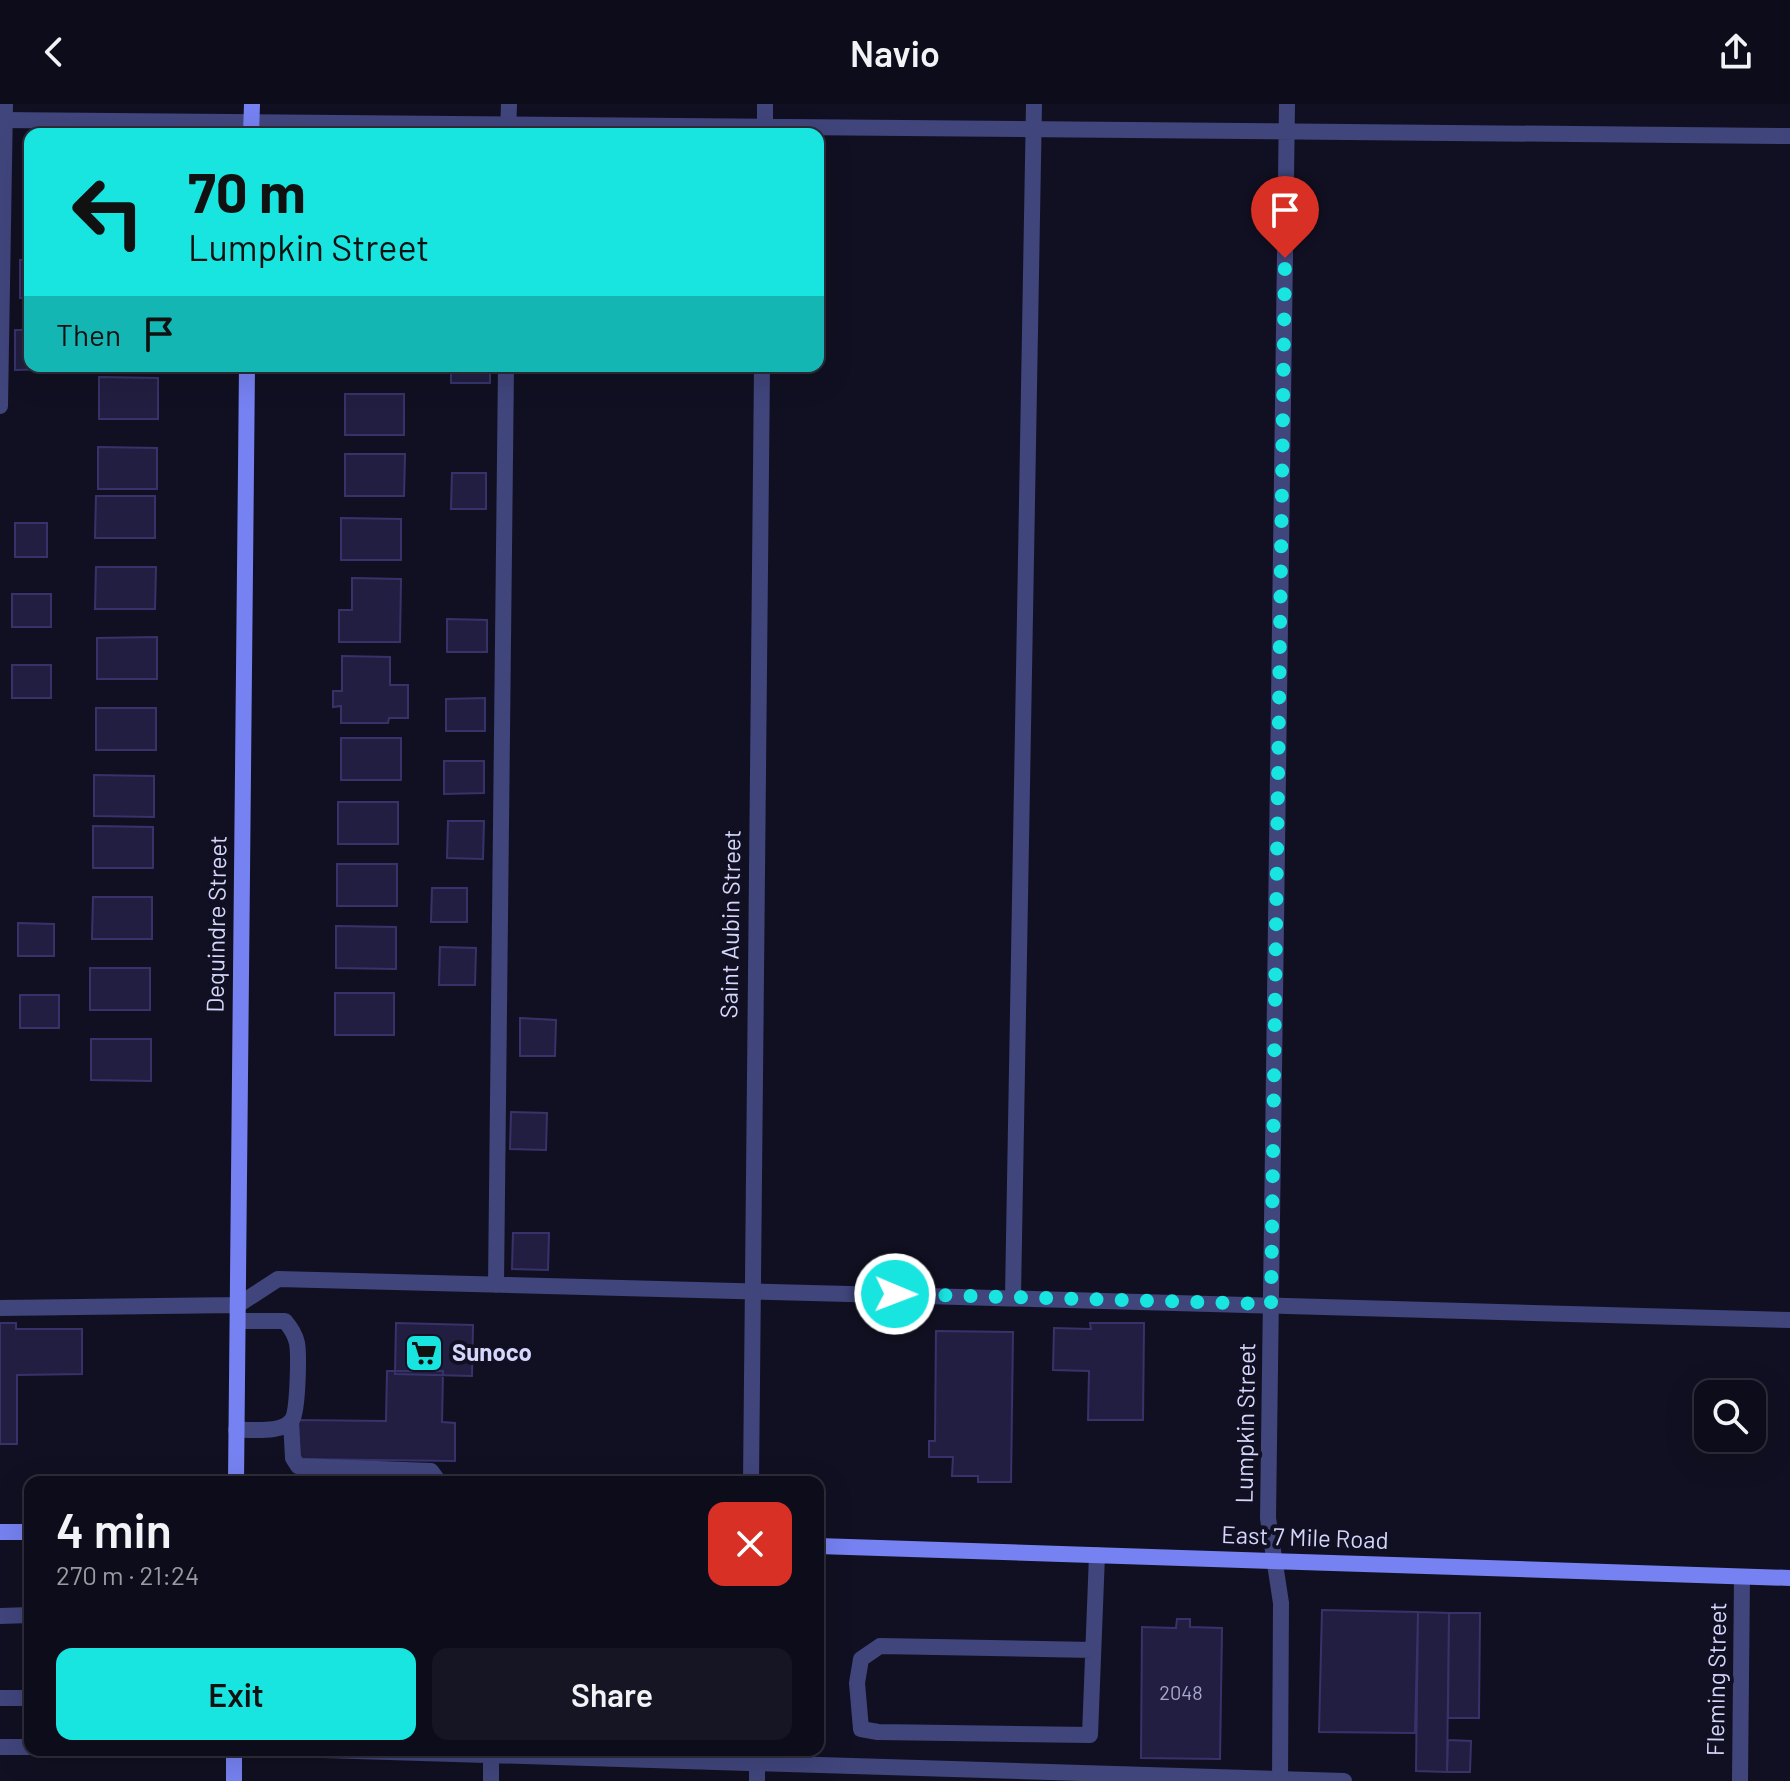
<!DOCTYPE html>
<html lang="en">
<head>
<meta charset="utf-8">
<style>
	body { margin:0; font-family:Barlow,sans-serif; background:#161523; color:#f1f3f6; height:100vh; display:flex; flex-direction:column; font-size:30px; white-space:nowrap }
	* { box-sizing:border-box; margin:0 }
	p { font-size:26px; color:#9a9ba2 }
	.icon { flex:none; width:44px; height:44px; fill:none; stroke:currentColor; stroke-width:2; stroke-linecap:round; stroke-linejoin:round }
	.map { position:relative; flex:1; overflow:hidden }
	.sheet { position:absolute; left:24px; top:1372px; width:800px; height:280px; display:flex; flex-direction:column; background:#0d0c1a; border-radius:16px; box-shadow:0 8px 32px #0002,0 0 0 2px #2d2c39 }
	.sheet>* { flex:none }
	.banner { position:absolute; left:24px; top:24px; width:800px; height:244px; border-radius:16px; box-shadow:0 8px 32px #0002,0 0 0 2px #2d2c39; background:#18e4e0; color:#111; overflow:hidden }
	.controls { position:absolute; left:1694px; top:1276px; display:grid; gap:16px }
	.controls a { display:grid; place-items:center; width:72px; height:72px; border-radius:16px; background:#0d0c1a; box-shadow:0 8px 32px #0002,0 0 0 2px #2d2c39; font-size:40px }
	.pin { position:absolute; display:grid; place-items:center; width:68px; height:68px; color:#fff; margin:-82px -34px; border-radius:50% 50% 50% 0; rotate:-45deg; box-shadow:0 0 8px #0007 }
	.pin .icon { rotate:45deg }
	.me { position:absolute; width:88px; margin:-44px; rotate:91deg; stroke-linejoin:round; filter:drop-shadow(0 0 6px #0008) }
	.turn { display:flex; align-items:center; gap:28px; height:168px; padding:0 32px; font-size:36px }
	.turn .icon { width:104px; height:104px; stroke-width:2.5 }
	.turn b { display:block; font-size:56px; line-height:68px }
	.then { display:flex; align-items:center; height:76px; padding:0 32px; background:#0003; gap:16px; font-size:30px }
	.round { display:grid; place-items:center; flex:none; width:84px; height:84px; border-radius:16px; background:#161523 }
	.summary { display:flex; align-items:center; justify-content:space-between; height:136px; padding:0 32px }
	h1 { font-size:48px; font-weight:600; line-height:60px }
	.button { display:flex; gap:16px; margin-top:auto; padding:16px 32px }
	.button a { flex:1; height:92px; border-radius:16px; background:#18e4e0; color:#111; font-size:32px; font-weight:600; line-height:92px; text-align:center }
	.button a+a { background:#161523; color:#f1f3f6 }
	header { display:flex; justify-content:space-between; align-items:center; height:104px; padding:0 32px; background:#0d0c1a; font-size:36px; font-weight:600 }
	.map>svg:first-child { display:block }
</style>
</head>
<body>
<header><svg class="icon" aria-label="back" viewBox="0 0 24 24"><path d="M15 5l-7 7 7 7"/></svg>Navio<svg class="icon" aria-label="share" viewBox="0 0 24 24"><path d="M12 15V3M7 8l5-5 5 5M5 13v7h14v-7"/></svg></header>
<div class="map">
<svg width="1790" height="1677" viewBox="0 0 1790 1677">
	<rect width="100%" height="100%" fill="#111022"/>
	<!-- building -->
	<path fill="#211e41" stroke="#37336a" stroke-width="2" d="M20,156H30V194H20Z
		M15,226H30V262H54V265L15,266Z
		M348,262H408V267H348Z
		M451,262H490V279H451Z
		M99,273L158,274V315H99Z
		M345,290H404V331H345Z
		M98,343L157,344V385H98Z
		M345,350H405L404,392H345Z
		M452,369H486V405H451Z
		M96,392H155V434H95Z
		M341,414L401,415V456H341Z
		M15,419H47V453H15Z
		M96,463H156L155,505H95Z
		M352,474L401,475L400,538H339V506H352Z
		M12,490H51V523H12Z
		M447,515L487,516V548H447Z
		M157,533V575H97V534Z
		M342,552L390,553V581H408V614H389L388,619H341V602L333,603V587H342Z
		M12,561H51V594H12Z
		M485,594V627H446V595Z
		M96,604H156V646H96Z
		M341,634H401V676H341Z
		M444,657H484V689L444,690Z
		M94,671L154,672V713L94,712Z
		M338,698H398V740H338Z
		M448,717H484L483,755L447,754Z
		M93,722L153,723V764H93Z
		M337,760H397V802H337Z
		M432,784H467V818H431Z
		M93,793H152V835H92Z
		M18,819L54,820V852H18Z
		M336,822L396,823V865L336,864Z
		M440,843L476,844L475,881H439Z
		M90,864H150V906H90Z
		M335,889H394V931H335Z
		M20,891H59V924H20Z
		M520,914L556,916L555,952H520Z
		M91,935H151V977L91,976Z
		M511,1008L547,1009L546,1046L510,1045Z
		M513,1129H549L548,1166L512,1165Z
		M0,1219H16V1225H82V1270L17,1271V1340H0Z
		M396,1219L473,1221L472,1272L395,1270Z
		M1090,1219H1144L1143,1316H1088L1089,1267L1053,1266L1054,1224L1091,1225Z
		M936,1227L1013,1228L1011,1378H978V1372H952L953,1353H929V1337H935Z
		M387,1267H443L442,1318L455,1319V1357L297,1355V1316L386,1317Z
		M1322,1506L1418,1508L1415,1629L1319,1628Z
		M1418,1508L1449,1509L1447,1668L1416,1667Z
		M1449,1509H1480L1479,1614H1448Z
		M1177,1515H1190V1523L1222,1524L1220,1655L1141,1654L1142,1523L1176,1524Z
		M1448,1636L1471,1637L1470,1668H1447Z"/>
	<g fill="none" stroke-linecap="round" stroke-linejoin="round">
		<!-- lane -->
		<path stroke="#40457c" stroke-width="16" d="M508,30L509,0
			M0,302L5,0
			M496,1181L506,262
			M1013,1192L1034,0
			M0,1204L238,1201L278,1175C782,1190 1286,1199 1790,1216
			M291,1317L293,1354L298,1362L431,1367L439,1378
			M236,1326C252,1325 282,1330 292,1316C298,1307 299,1251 297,1239C295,1230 291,1224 285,1217H238
			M0,1512L30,1511
			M1093,1546L880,1542L861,1555L857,1579L861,1625L878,1628L1090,1631L1097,1451
			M0,1594H30
			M0,1643H30
			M324,1646L1344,1677
			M491,1652V1677"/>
		<!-- street -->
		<path stroke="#40457c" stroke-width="16" d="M0,16L1790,32
			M765,28V0
			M751,1378L762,262
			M757,1646V1677
			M1280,1677L1281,1499L1268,1414L1287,0
			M1740,1677L1742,1473"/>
		<!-- secondary -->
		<path stroke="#7682f1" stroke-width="16" d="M251,30L252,0
			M236,1378L247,262
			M0,1428H30
			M818,1442L1790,1474
			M234,1677V1646"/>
	</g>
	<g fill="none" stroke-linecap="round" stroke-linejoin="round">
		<!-- route -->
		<path stroke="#18e4e0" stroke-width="14" stroke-dasharray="0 25.2" d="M895,1190L1271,1200L1285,154"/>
	</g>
	<!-- icons -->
	<defs>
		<symbol id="supermarket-square" viewBox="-11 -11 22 22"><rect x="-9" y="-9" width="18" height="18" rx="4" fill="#18e4e0" stroke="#111022"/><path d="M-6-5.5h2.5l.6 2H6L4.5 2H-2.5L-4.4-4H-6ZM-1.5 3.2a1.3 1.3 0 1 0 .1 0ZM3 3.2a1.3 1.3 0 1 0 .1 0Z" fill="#111"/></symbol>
	</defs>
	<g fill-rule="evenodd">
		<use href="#supermarket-square" x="402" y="1227" width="44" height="44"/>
	</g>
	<g text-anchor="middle" stroke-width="8" stroke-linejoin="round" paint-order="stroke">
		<!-- number labels -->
		<g font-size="20" fill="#a8a8cc">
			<text x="1181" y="1596">2048</text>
		</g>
		<!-- street labels -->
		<g font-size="24" fill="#d5d6fb" stroke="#111022">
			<text transform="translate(217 820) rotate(-89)" y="8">Dequindre Street</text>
			<text transform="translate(731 820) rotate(-89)" y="8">Saint Aubin Street</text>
			<text transform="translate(1246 1319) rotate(-89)" y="8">Lumpkin Street</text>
			<text transform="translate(1305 1434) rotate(2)" y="8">East 7 Mile Road</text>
			<text transform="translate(1717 1575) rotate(-89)" y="8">Fleming Street</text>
		</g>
		<!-- poi labels -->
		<g font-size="24" font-weight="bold" fill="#d5d6fb" stroke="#111022" text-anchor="start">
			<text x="452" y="1257">Sunoco</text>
		</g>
	</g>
</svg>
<div class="controls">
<a><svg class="icon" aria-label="search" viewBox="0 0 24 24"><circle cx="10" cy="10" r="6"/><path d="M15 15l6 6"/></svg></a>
</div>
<div class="pin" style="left:1285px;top:154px;background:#d93025"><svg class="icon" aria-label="arrive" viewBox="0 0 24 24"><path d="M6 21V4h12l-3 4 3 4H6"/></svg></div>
<svg class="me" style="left:895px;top:1190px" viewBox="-20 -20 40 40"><circle r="17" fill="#18e4e0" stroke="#fff" stroke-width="3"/><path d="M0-11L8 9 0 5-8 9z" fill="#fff"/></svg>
<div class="banner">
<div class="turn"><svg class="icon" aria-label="left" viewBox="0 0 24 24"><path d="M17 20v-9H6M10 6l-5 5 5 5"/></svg><div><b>70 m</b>Lumpkin Street</div></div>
<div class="then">Then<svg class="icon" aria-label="arrive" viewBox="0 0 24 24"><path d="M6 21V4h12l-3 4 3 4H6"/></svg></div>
</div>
<section class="sheet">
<div class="summary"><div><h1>4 min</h1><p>270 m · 21:24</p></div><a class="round" style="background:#d93025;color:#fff"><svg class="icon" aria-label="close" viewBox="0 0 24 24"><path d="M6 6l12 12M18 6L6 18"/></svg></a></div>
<div class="button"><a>Exit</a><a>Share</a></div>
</section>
</div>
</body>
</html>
